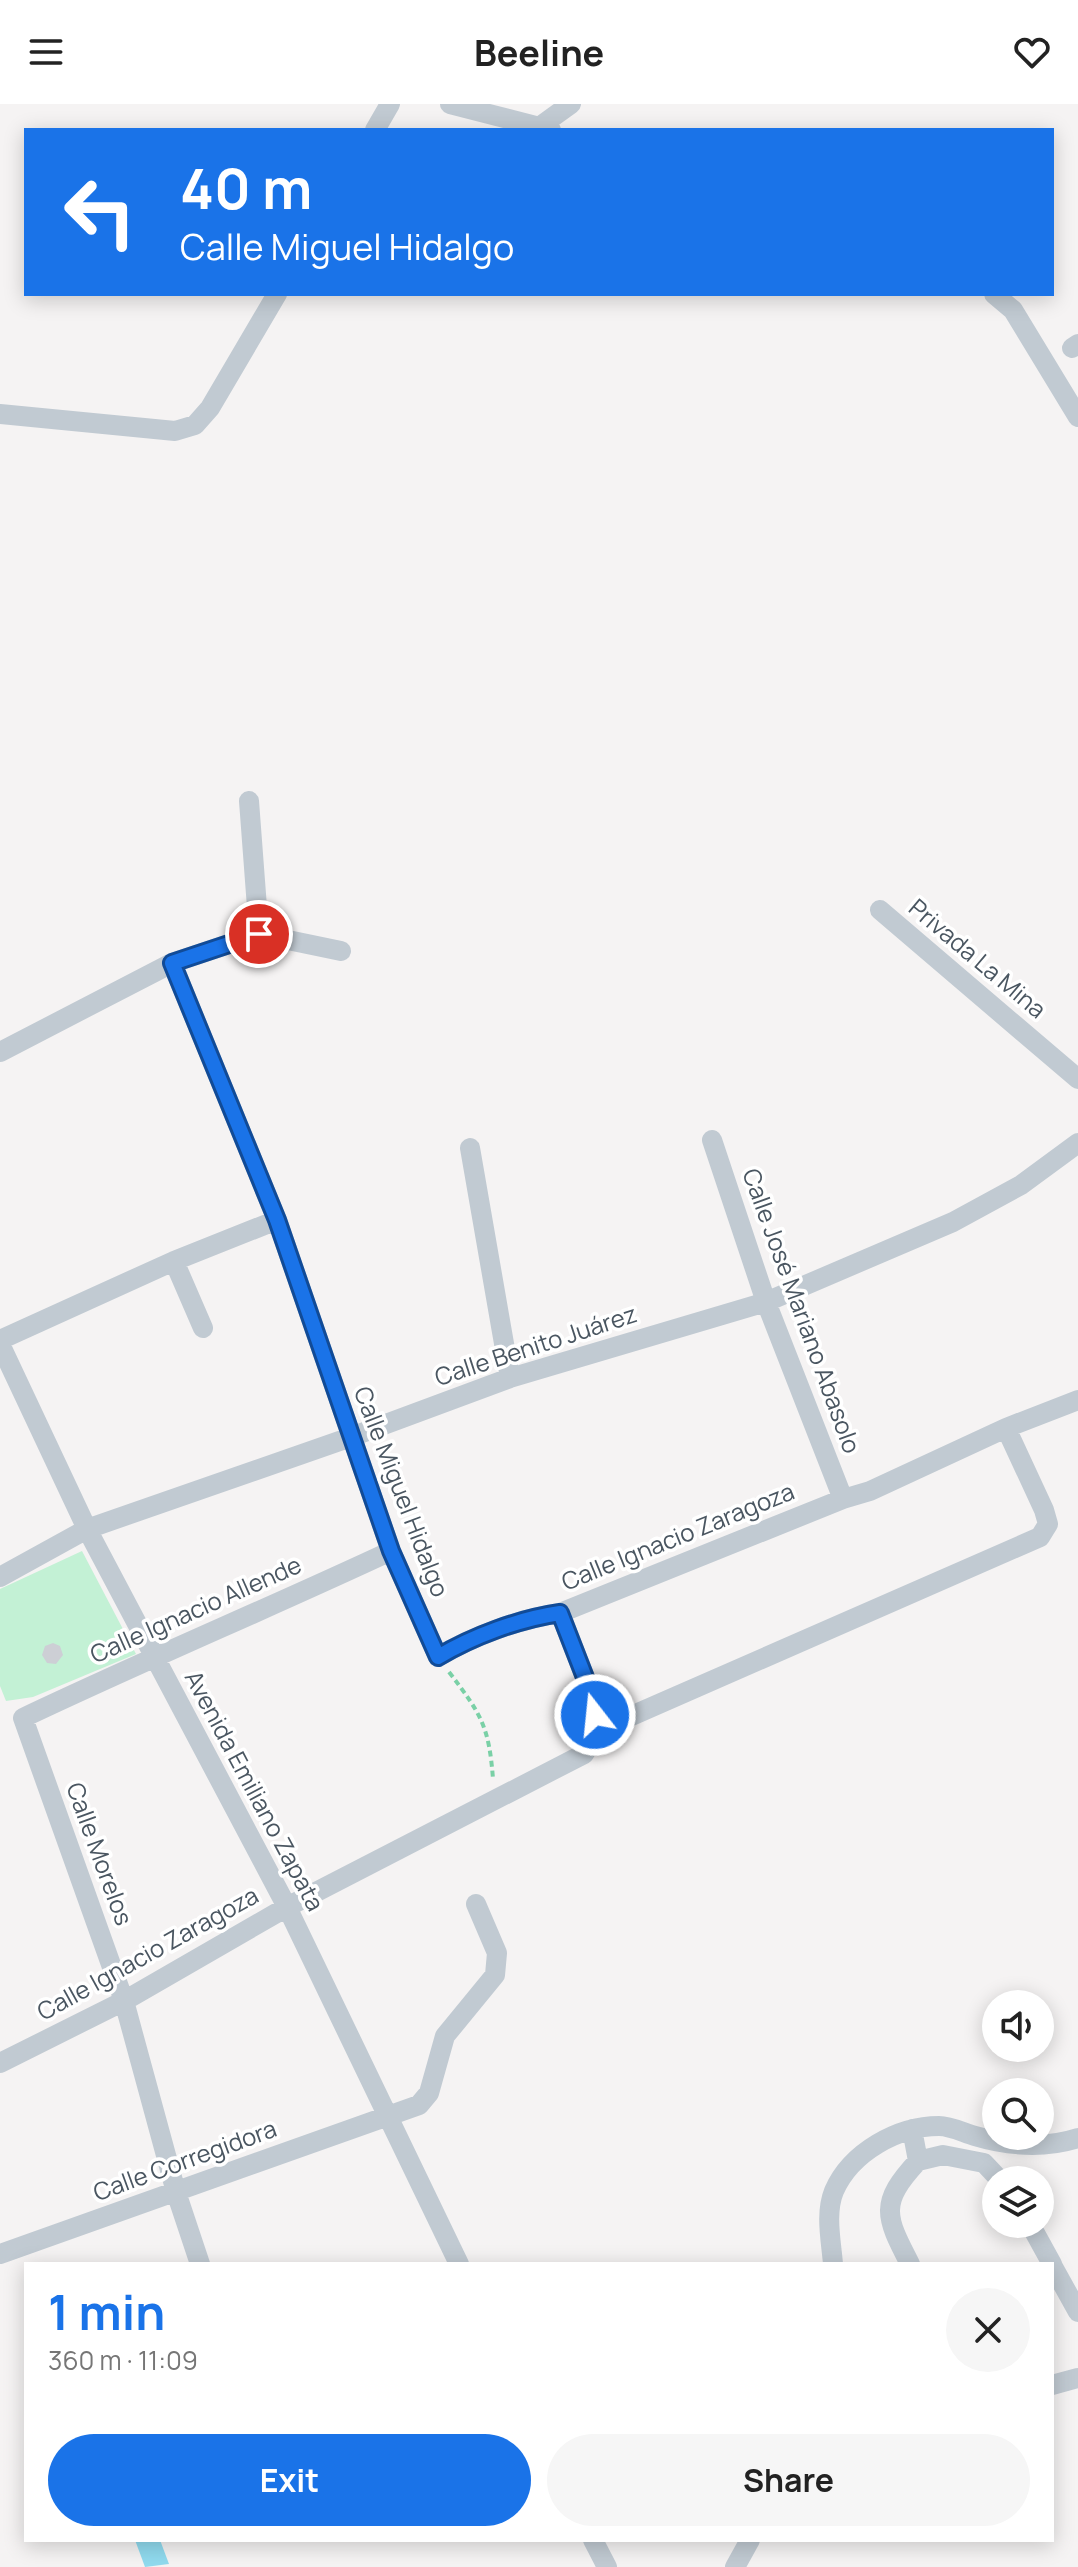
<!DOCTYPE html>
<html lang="en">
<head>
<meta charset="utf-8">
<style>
	body { margin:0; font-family:Manrope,sans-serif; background:#f6f6f6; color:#222; height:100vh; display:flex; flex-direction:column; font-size:30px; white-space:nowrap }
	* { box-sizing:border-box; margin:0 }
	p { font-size:26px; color:#767676 }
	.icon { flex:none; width:44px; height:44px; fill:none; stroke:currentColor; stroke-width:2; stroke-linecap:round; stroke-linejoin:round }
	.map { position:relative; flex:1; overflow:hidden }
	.sheet { position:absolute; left:24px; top:2158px; width:1030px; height:280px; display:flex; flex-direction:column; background:#fff; border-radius:0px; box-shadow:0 4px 20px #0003 }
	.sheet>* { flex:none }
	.guide { position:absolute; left:24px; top:24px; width:1030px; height:168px; border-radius:0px; box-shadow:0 4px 20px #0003; background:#1a73e8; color:#fff; overflow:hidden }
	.controls { position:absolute; left:982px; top:1886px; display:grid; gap:16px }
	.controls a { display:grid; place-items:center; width:72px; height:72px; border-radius:50%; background:#fff; box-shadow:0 4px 20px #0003; font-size:40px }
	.pin { position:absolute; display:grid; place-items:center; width:68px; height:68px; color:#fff; margin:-34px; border:4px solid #fff; border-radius:50%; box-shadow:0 2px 8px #0007 }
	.me { position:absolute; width:88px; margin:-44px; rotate:344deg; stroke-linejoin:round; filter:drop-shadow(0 0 6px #0008) }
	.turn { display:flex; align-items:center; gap:28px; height:168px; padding:0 24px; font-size:36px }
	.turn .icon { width:104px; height:104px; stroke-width:2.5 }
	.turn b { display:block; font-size:56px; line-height:68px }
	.round { display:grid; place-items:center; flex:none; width:84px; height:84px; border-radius:42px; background:#f6f6f6 }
	.head { display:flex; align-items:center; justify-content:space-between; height:136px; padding:0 24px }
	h1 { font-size:48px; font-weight:700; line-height:60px; color:#1a73e8 }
	.action { display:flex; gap:16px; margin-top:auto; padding:16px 24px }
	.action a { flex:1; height:92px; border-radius:48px; background:#1a73e8; color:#fff; font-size:32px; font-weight:700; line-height:92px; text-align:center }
	.action a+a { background:#f6f6f6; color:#222 }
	header { display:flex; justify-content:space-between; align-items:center; height:104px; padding:0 24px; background:#fff; font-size:36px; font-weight:700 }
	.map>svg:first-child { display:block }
</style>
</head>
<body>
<header><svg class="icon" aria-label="menu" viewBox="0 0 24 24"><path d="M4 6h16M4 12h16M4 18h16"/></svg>Beeline<svg class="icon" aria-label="heart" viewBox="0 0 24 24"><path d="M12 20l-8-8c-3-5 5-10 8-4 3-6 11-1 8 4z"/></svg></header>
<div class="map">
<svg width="1078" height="2463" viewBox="0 0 1078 2463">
	<rect width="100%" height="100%" fill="#f5f3f3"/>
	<!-- green -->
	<path fill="#c3f1d5" d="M82,1447L136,1550L33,1593L6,1597L0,1582V1485Z"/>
	<!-- water -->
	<path fill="#90daee" d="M135,2436H160L169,2460L145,2463Z"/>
	<!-- building -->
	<path fill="#cdcfd5" d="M53,1539L60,1542L63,1551L56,1560L47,1559L42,1551L45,1542Z"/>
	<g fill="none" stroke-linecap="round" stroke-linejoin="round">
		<!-- path -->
		<path stroke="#7ad0a6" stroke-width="4" stroke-dasharray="6 4" stroke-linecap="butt" d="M449,1568C481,1610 489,1622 493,1675"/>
		<!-- minor -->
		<path stroke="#c1cad2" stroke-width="20" d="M450,0L551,26
			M539,23L571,0
			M375,26L390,0
			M994,190L1013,206L1078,313
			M1072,244L1078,240
			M0,310L175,327L195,321L210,304L277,190
			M249,697L259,830
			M880,806L1078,975
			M172,859L277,1116L391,1447L438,1553C473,1532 519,1515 560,1509L843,1395L870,1387L1006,1324L1078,1296
			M0,948L172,859L259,830L341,847
			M712,1036L766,1198L843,1395
			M470,1044L510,1274
			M174,1157L203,1224
			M0,1236L174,1157L277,1116
			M0,1240L87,1425L287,1803L459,2160
			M0,1473L87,1425L351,1333L510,1274L766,1198L953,1118L1021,1081L1078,1039
			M597,1627L1040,1433L1048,1420L1044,1406L1006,1324
			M0,1959L124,1897L287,1803L584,1650L597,1627L593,1594L560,1509
			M918,2057L943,2051L984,2059L1000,2076
			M1030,2120L1052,2160
			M0,2150L419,2001L429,1989L445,1932L495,1871L497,1849L476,1800
			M200,2160L176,2088L124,1897L23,1614C145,1556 269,1504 391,1447
			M833,2160C831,2136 825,2109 834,2087C851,2048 898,2022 939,2022C951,2022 964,2029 975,2032C1009,2042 1044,2045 1078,2034
			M910,2160C885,2112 879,2099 918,2057L912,2025
			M1052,2161L1078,2208
			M1052,2281L1078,2274
			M593,2436L607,2463
			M735,2463L750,2436"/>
	</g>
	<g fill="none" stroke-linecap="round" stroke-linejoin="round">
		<defs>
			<path id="route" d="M259,830L172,859L277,1116L391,1447L438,1553C473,1532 519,1515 560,1509L593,1594L595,1611"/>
		</defs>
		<!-- route casing -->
		<use href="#route" stroke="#114b97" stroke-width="20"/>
		<!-- route -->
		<use href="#route" stroke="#1a73e8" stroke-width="14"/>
	</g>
	<g text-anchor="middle" stroke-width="7" stroke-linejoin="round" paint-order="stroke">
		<!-- street labels -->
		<g font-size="24" fill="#4a5661" stroke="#fff">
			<text transform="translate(977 855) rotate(40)" y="8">Privada La Mina</text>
			<text transform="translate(801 1207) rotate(70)" y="8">Calle José Mariano Abasolo</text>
			<text transform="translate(536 1242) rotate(-18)" y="8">Calle Benito Juárez</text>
			<text transform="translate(401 1388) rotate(69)" y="8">Calle Miguel Hidalgo</text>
			<text transform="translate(678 1433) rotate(-22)" y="8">Calle Ignacio Zaragoza</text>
			<text transform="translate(196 1506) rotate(-24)" y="8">Calle Ignacio Allende</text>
			<text transform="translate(254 1687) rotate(62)" y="8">Avenida Emiliano Zapata</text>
			<text transform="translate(99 1750) rotate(70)" y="8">Calle Morelos</text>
			<text transform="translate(148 1850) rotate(-29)" y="8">Calle Ignacio Zaragoza</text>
			<text transform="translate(185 2057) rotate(-20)" y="8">Calle Corregidora</text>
		</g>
	</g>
</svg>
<div class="controls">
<a><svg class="icon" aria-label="sound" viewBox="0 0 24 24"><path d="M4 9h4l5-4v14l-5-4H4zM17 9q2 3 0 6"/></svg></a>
<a><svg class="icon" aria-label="search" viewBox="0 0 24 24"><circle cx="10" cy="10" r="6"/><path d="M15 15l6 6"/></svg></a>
<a><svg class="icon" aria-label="layers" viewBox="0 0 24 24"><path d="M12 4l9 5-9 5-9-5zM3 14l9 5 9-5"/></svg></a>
</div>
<div class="pin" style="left:259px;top:830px;background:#d93025"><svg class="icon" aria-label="arrive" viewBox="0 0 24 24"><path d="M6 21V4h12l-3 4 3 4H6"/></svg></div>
<svg class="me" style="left:595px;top:1611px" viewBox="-20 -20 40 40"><circle r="17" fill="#1a73e8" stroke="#fff" stroke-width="3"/><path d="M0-11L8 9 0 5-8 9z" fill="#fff"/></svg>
<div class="guide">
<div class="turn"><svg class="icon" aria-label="left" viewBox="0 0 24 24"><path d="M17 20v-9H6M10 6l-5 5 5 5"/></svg><div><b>40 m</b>Calle Miguel Hidalgo</div></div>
</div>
<section class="sheet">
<div class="head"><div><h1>1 min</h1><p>360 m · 11:09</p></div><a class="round"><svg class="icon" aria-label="close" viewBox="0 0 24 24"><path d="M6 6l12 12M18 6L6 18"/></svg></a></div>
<div class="action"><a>Exit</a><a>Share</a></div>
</section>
</div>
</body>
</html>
